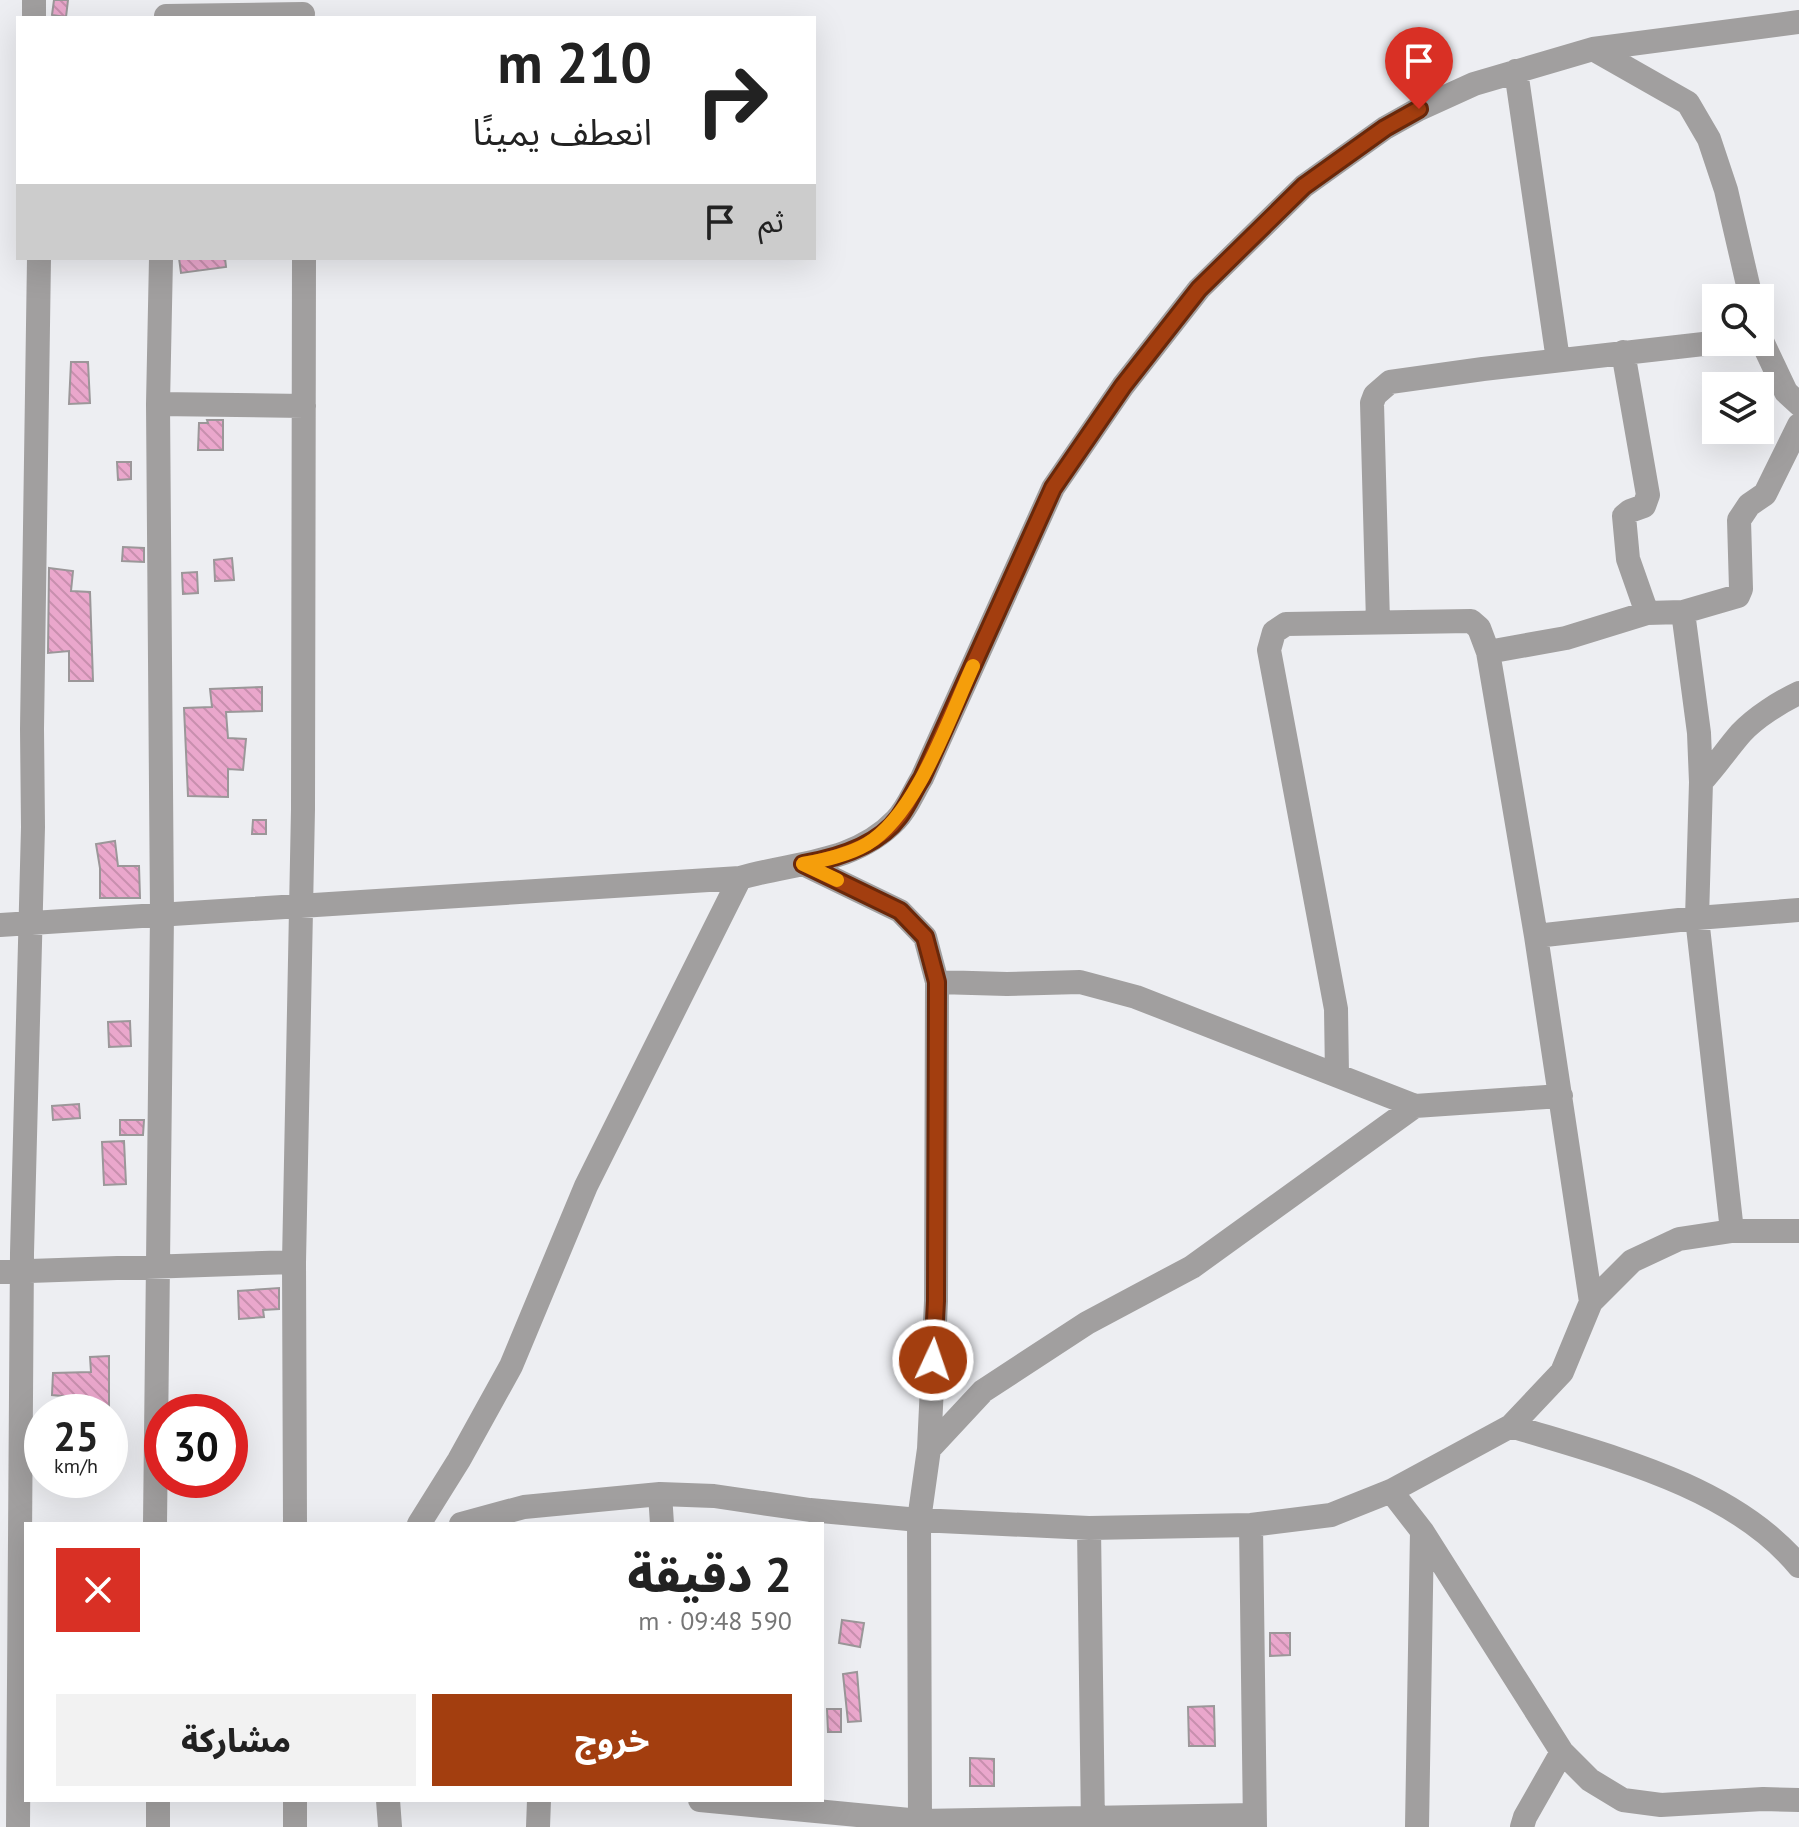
<!DOCTYPE html>
<html lang="ar">
<head>
<meta charset="utf-8">
<style>
	body { margin:0; font-family:"PT Sans","Noto Sans Arabic",sans-serif; background:#f2f2f2; color:#222; direction:rtl; height:100vh; display:flex; flex-direction:column; font-size:30px; white-space:nowrap }
	* { box-sizing:border-box; margin:0 }
	p { font-size:26px; color:#767676 }
	.icon { flex:none; width:44px; height:44px; fill:none; stroke:currentColor; stroke-width:2; stroke-linecap:round; stroke-linejoin:round }
	.map { position:relative; flex:1; overflow:hidden; direction:ltr }
	.panel { position:absolute; left:24px; top:1522px; width:800px; height:280px; display:flex; flex-direction:column; background:#fff; border-radius:0px; box-shadow:0 8px 32px #0002; direction:rtl }
	.panel>* { flex:none }
	.guide { position:absolute; left:16px; top:16px; width:800px; height:244px; border-radius:0px; box-shadow:0 8px 32px #0002; direction:rtl; background:#fff; color:#222; overflow:hidden }
	.tools { position:absolute; left:1702px; top:284px; display:grid; gap:16px }
	.tools a { display:grid; place-items:center; width:72px; height:72px; border-radius:0px; background:#fff; box-shadow:0 8px 32px #0002; font-size:40px }
	.speed { position:absolute; left:24px; top:1394px; display:flex; gap:16px; font-size:40px; font-weight:700; text-align:center }
	.speed>* { display:grid; place-content:center; width:104px; height:104px; border-radius:50%; background:#fff; box-shadow:0 8px 32px #0002; line-height:1 }
	.speed small { font-size:20px; font-weight:400 }
	.speed .limit { border:12px solid #d22; background:#fff; color:#111 }
	.pin { position:absolute; display:grid; place-items:center; width:68px; height:68px; color:#fff; margin:-82px -34px; border-radius:50% 50% 50% 0; rotate:-45deg; box-shadow:0 0 8px #0007 }
	.pin .icon { rotate:45deg }
	.me { position:absolute; width:88px; margin:-44px; rotate:3deg; stroke-linejoin:round; filter:drop-shadow(0 0 6px #0008) }
	.turn { display:flex; align-items:center; gap:28px; height:168px; padding:0 32px; font-size:36px }
	.turn .icon { width:104px; height:104px; stroke-width:2.5 }
	.turn b { display:block; font-size:56px; line-height:68px }
	.then { display:flex; align-items:center; height:76px; padding:0 32px; background:#0003; gap:16px; font-size:30px }
	.round { display:grid; place-items:center; flex:none; width:84px; height:84px; border-radius:0px; background:#f2f2f2 }
	.head { display:flex; align-items:center; justify-content:space-between; height:136px; padding:0 32px }
	h1 { font-size:48px; font-weight:800; line-height:60px }
	.action { display:flex; gap:16px; margin-top:auto; padding:16px 32px }
	.action a { flex:1; height:92px; border-radius:0px; background:#a33e0f; color:#fff; font-size:32px; font-weight:800; line-height:92px; text-align:center }
	.action a+a { background:#f2f2f2; color:#222 }
	.map>svg:first-child { display:block }
</style>
</head>
<body>
<div class="map">
<svg width="1799" height="1827" viewBox="0 0 1799 1827">
	<defs>
		<pattern id="building-back-hatch" width="6" height="6" patternUnits="userSpaceOnUse" patternTransform="scale(2)"><rect width="6" height="6" fill="#eaa7cc"/><path d="M-1 5l2 2M0 0l6 6M5-1l2 2" fill="none" stroke="#c88fae"/></pattern>
	</defs>
	<rect width="100%" height="100%" fill="#edeef2"/>
	<!-- building -->
	<path fill="url(#building-back-hatch)" stroke="#9b9799" stroke-width="2" d="M54,0H68L66,17L52,15Z
		M179,258H225L226,267L181,273Z
		M71,362H88L90,403L69,404Z
		M207,420H223V450H198L199,423H208Z
		M117,462H131V479L118,480Z
		M123,547L144,548V562L122,561Z
		M232,558L234,580L215,581L214,560Z
		M49,568L73,571L71,591L90,592L93,681H69V651L48,653Z
		M197,572L198,593L183,594L182,573Z
		M262,687V711L226,712L228,738L246,739L243,770L228,769V797L188,796L184,708L212,707L210,689Z
		M253,820H266V834H252Z
		M115,841L118,866H139L140,898H100V868L96,844Z
		M130,1021L131,1046L109,1047L108,1022Z
		M79,1104L80,1118L53,1120L52,1106Z
		M120,1120H144L143,1135H120Z
		M124,1141L126,1184L104,1185L102,1142Z
		M279,1288V1309L263,1310L264,1317L239,1319L238,1291Z
		M109,1356V1409L73,1408L72,1397L52,1395L53,1373L91,1372L90,1357Z
		M842,1620L864,1623L860,1647L839,1643Z
		M1270,1633H1290V1655L1270,1656Z
		M857,1672L861,1721L848,1722L843,1674Z
		M1214,1706L1215,1746H1189L1188,1707Z
		M827,1709H841V1732H828Z
		M970,1758L994,1759V1786H970Z"/>
	<g fill="none" stroke-linecap="round" stroke-linejoin="round">
		<!-- minor -->
		<path stroke="#a19f9f" stroke-width="24" d="M34,0V18
			M166,16L303,14
			M1593,49L1688,103L1709,139L1726,190L1751,298
			M1516,71L1558,360
			M1760,337L1786,392L1799,404
			M1623,352L1648,495L1644,506L1630,511L1624,516L1628,559L1647,613
			M158,404L304,406
			M1683,612L1699,733L1701,782L1697,918L1732,1231
			M1378,622L1372,403L1375,395L1390,382L1483,369L1721,342
			M1488,652L1566,638L1647,613L1683,612L1738,596L1741,589L1739,520L1749,505L1765,494L1799,425
			M1701,782C1716,766 1727,749 1741,733C1756,717 1780,702 1799,693
			M803,864L900,911L925,937L937,982L936,1301L929,1449L919,1520L920,1827
			M0,925L740,878
			M1536,936L1697,918L1799,910
			M937,982L1007,984L1080,982L1136,997L1415,1106L1561,1096
			M1337,1075L1336,1009L1269,650L1274,632L1286,624L1471,621L1479,628L1488,652L1536,936L1591,1302
			M0,1272L294,1262
			M1511,1426C1608,1456 1732,1485 1799,1566
			M929,1449L983,1391L1087,1323L1192,1267L1415,1106
			M1391,1491L1422,1531L1562,1752L1590,1780L1623,1800L1661,1805L1763,1799L1799,1800
			M660,1494L662,1524
			M155,1524L162,914L158,404L161,258
			M295,1524L294,1262L303,809L304,258
			M419,1524L459,1460L511,1366L586,1186L740,878C794,862 854,864 896,820C907,809 914,791 922,778L1053,488L1123,386L1199,289L1304,186L1385,128L1419,109L1474,84L1593,49L1799,22
			M461,1524L524,1507L660,1494L714,1496L810,1510L919,1520L1089,1528L1251,1525L1331,1515L1391,1491L1511,1426L1562,1372L1591,1302L1632,1261L1679,1239L1732,1231H1799
			M1251,1525L1255,1827
			M1089,1528L1093,1827
			M158,1800V1827
			M295,1800V1827
			M388,1800L390,1827
			M700,1800L920,1821L1254,1815
			M18,1827L22,1253L33,827L32,729L39,258
			M538,1827L539,1800
			M1417,1827L1422,1531
			M1522,1827L1525,1817L1562,1752"/>
	</g>
	<g fill="none" stroke-linecap="round" stroke-linejoin="round">
		<defs>
			<path id="route" d="M933,1360L936,1301L937,982L925,937L900,911L803,864C837,858 878,846 899,817C908,805 914,790 922,778L1053,488L1123,386L1199,289L1304,186L1385,128L1419,109"/>
		</defs>
		<!-- route casing -->
		<use href="#route" stroke="#6a280a" stroke-width="20"/>
		<!-- route -->
		<use href="#route" stroke="#a33e0f" stroke-width="14"/>
		<!-- slow -->
		<path stroke="#f59e0b" stroke-width="14" d="M837,880L803,864C825,860 848,855 867,844C917,814 949,718 973,666"/>
	</g>
</svg>
<div class="tools">
<a><svg class="icon" aria-label="search" viewBox="0 0 24 24"><circle cx="10" cy="10" r="6"/><path d="M15 15l6 6"/></svg></a>
<a><svg class="icon" aria-label="layers" viewBox="0 0 24 24"><path d="M12 4l9 5-9 5-9-5zM3 14l9 5 9-5"/></svg></a>
</div>
<div class="speed"><div>25<small>km/h</small></div><div class="limit">30</div></div>
<div class="pin" style="left:1419px;top:109px;background:#d93025"><svg class="icon" aria-label="arrive" viewBox="0 0 24 24"><path d="M6 21V4h12l-3 4 3 4H6"/></svg></div>
<svg class="me" style="left:933px;top:1360px" viewBox="-20 -20 40 40"><circle r="17" fill="#a33e0f" stroke="#fff" stroke-width="3"/><path d="M0-11L8 9 0 5-8 9z" fill="#fff"/></svg>
<div class="guide">
<div class="turn"><svg class="icon" aria-label="right" viewBox="0 0 24 24"><path d="M7 20v-9h11M14 6l5 5-5 5"/></svg><div><b>210 m</b>انعطف يمينًا</div></div>
<div class="then">ثم<svg class="icon" aria-label="arrive" viewBox="0 0 24 24"><path d="M6 21V4h12l-3 4 3 4H6"/></svg></div>
</div>
<section class="panel">
<div class="head"><div><h1>2 دقيقة</h1><p>590 m · 09:48</p></div><a class="round" style="background:#d93025;color:#fff"><svg class="icon" aria-label="close" viewBox="0 0 24 24"><path d="M6 6l12 12M18 6L6 18"/></svg></a></div>
<div class="action"><a>خروج</a><a>مشاركة</a></div>
</section>
</div>
</body>
</html>
